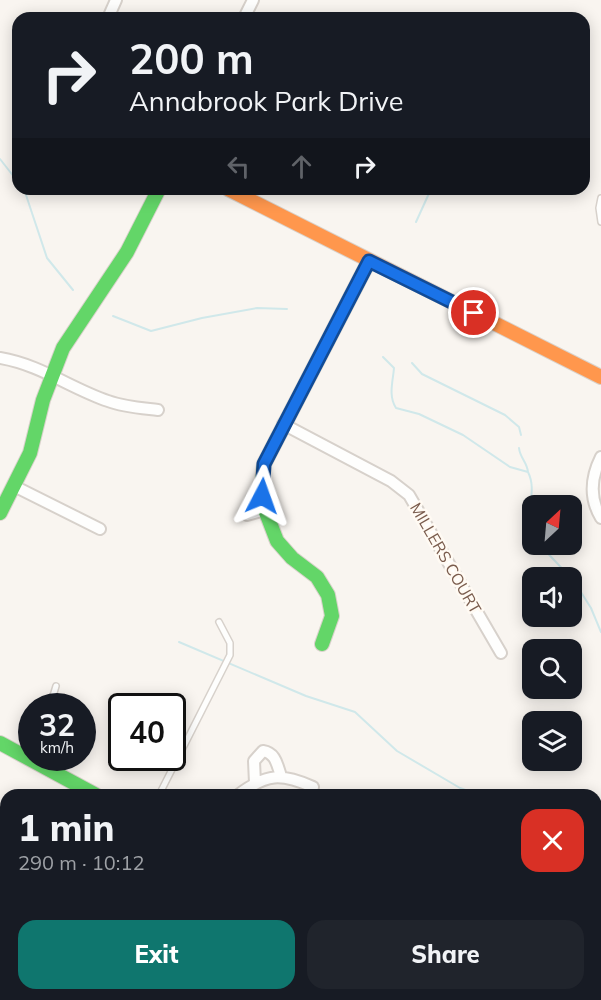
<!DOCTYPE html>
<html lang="en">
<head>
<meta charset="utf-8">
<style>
	body { margin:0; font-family:Mulish,sans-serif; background:#20242c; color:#f1f3f6; height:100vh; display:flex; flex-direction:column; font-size:22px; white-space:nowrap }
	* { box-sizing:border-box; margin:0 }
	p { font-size:20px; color:#9ea1a6 }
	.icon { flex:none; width:33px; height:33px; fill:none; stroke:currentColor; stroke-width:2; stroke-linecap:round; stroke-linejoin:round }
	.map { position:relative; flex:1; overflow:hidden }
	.details { position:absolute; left:0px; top:789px; width:602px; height:212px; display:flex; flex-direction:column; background:#171b24; border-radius:18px 18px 0 0; box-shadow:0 3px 15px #0003 }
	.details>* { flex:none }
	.top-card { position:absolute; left:12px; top:12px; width:578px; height:183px; border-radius:18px; box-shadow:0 3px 15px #0003; background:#171b24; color:#f1f3f6; overflow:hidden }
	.needle { width:39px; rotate:26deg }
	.tools { position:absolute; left:522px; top:495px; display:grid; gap:12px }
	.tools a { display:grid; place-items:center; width:60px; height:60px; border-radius:12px; background:#171b24; box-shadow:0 3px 15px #0003; font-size:30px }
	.speed { position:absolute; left:18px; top:693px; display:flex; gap:12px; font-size:30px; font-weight:700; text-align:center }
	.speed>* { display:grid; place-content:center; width:78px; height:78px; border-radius:50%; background:#171b24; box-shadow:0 3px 15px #0003; line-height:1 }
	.speed small { font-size:15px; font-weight:400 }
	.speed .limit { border:3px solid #111; border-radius:9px; background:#fff; color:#111 }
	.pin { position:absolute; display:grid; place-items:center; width:51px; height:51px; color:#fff; margin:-26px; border:3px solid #fff; border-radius:50%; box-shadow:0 2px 6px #0007 }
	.me { position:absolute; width:66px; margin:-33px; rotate:4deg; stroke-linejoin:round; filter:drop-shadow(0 0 4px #0008) }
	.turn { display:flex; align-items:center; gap:21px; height:126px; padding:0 18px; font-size:27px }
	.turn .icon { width:78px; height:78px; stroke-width:2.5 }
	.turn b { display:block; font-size:42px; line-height:51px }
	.lanes { display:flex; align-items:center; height:57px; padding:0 18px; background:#0003; justify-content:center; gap:30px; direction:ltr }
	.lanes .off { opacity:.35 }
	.round { display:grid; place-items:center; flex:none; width:63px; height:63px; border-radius:18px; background:#20242c }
	.head { display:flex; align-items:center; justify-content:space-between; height:102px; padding:0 18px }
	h1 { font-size:36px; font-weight:800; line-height:45px }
	.primary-button { display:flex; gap:12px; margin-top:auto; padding:12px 18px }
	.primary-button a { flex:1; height:69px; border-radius:18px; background:#0f766e; color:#fff; font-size:24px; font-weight:800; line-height:69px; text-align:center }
	.primary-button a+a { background:#20242c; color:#f1f3f6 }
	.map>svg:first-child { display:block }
</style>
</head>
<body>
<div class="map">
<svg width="601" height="1000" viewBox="0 0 601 1000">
	<rect width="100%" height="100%" fill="#f9f5f0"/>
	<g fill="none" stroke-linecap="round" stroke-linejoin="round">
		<!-- stream -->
		<path stroke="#d0e8ea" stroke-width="2" d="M0,159L18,182
			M24,189L47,258L73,290
			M416,222L431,189
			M113,316L151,331L202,318L257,308L287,309
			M383,357L394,368C393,381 388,396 396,408L419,414L463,435L510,467L528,472C538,492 524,511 532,529
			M412,363L422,374L505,415L519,427L521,435
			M519,448C520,458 527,462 528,472
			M539,544L571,578
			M572,578L591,608L601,632
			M179,642L306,696L355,712L397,751L460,788L479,795
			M596,808H601"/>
		<defs>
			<path id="lane" d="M601,198L599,208L601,222
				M50,706L56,686
				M159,795L230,655V643L219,622"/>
			<path id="street" d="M108,18L116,0
				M244,18L253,0
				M0,358C41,365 70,388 108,401C124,407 141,408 158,410
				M283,424L391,481L409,495L501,653
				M601,457C591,477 589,498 601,518
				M14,486L100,529
				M247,515L265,510
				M255,783L254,761L263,751C276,753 277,765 281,776
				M238,795C267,773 281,773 313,787
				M596,984L601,982
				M377,994L378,1000
				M49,1000L51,994"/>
			<path id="fast" d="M0,513L30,453L43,400L63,348L127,252L159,189
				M322,644L332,616L328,595L317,577L292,558L277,541L265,510L261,492L264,464L369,261
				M0,743L96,795"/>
			<path id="slow" d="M228,189L601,377"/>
			<path id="jam" d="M596,909L601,907"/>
		</defs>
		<!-- lane casing -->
		<use href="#lane" stroke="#d7d1cb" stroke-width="8"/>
		<!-- street casing -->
		<use href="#street" stroke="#d7d1cb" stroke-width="14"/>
		<!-- fast casing -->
		<use href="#fast" stroke="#d9d2cb" stroke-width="16"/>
		<!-- slow casing -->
		<use href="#slow" stroke="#d9d2cb" stroke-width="16"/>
		<!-- jam casing -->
		<use href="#jam" stroke="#d9d2cb" stroke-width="16"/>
		<!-- lane -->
		<use href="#lane" stroke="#fefefd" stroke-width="5"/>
		<!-- street -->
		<use href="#street" stroke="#fefefd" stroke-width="10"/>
		<!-- fast -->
		<use href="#fast" stroke="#63d668" stroke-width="14"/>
		<!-- slow -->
		<use href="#slow" stroke="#ff974d" stroke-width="14"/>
		<!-- jam -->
		<use href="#jam" stroke="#b3261e" stroke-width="14"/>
	</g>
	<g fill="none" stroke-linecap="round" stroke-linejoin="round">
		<defs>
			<path id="route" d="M262,496L264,464L369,261L474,313"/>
		</defs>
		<!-- route casing -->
		<use href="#route" stroke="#114b97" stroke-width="15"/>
		<!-- route -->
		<use href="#route" stroke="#1a73e8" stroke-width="10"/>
	</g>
	<g text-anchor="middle" stroke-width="5" stroke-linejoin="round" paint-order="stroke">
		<!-- street labels -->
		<g font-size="16" fill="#7a5c4d" stroke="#fffaf3">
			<text transform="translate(446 558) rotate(60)" y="6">MILLERS COURT</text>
		</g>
	</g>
</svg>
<div class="tools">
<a><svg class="needle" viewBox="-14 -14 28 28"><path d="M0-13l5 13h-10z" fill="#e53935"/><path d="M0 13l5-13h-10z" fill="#9ea1a6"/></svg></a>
<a><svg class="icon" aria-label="sound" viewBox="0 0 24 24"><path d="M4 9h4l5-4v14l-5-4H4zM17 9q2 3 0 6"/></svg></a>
<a><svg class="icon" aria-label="search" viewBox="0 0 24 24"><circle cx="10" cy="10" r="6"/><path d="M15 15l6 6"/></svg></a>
<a><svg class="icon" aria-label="layers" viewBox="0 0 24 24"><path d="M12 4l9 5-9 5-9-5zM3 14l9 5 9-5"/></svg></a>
</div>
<div class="speed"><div>32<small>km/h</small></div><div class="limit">40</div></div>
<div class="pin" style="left:474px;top:313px;background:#d93025"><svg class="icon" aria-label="arrive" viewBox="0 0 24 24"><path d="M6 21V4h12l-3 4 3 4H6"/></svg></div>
<svg class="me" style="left:262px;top:496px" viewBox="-20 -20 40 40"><path d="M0-17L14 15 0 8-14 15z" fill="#1a73e8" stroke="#fff" stroke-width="4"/></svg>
<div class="top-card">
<div class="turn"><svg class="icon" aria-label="right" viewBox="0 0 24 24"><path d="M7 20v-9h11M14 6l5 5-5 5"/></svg><div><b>200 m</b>Annabrook Park Drive</div></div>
<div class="lanes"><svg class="icon off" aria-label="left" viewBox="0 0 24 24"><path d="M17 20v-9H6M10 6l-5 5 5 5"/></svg><svg class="icon off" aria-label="ahead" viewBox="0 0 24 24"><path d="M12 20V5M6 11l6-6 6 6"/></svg><svg class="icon" aria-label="right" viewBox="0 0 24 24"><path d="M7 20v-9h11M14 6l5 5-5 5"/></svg></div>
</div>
<section class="details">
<div class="head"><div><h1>1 min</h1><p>290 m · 10:12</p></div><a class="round" style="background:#d93025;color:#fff"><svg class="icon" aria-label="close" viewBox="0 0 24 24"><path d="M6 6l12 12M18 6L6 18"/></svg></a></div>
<div class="primary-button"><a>Exit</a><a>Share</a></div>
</section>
</div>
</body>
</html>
